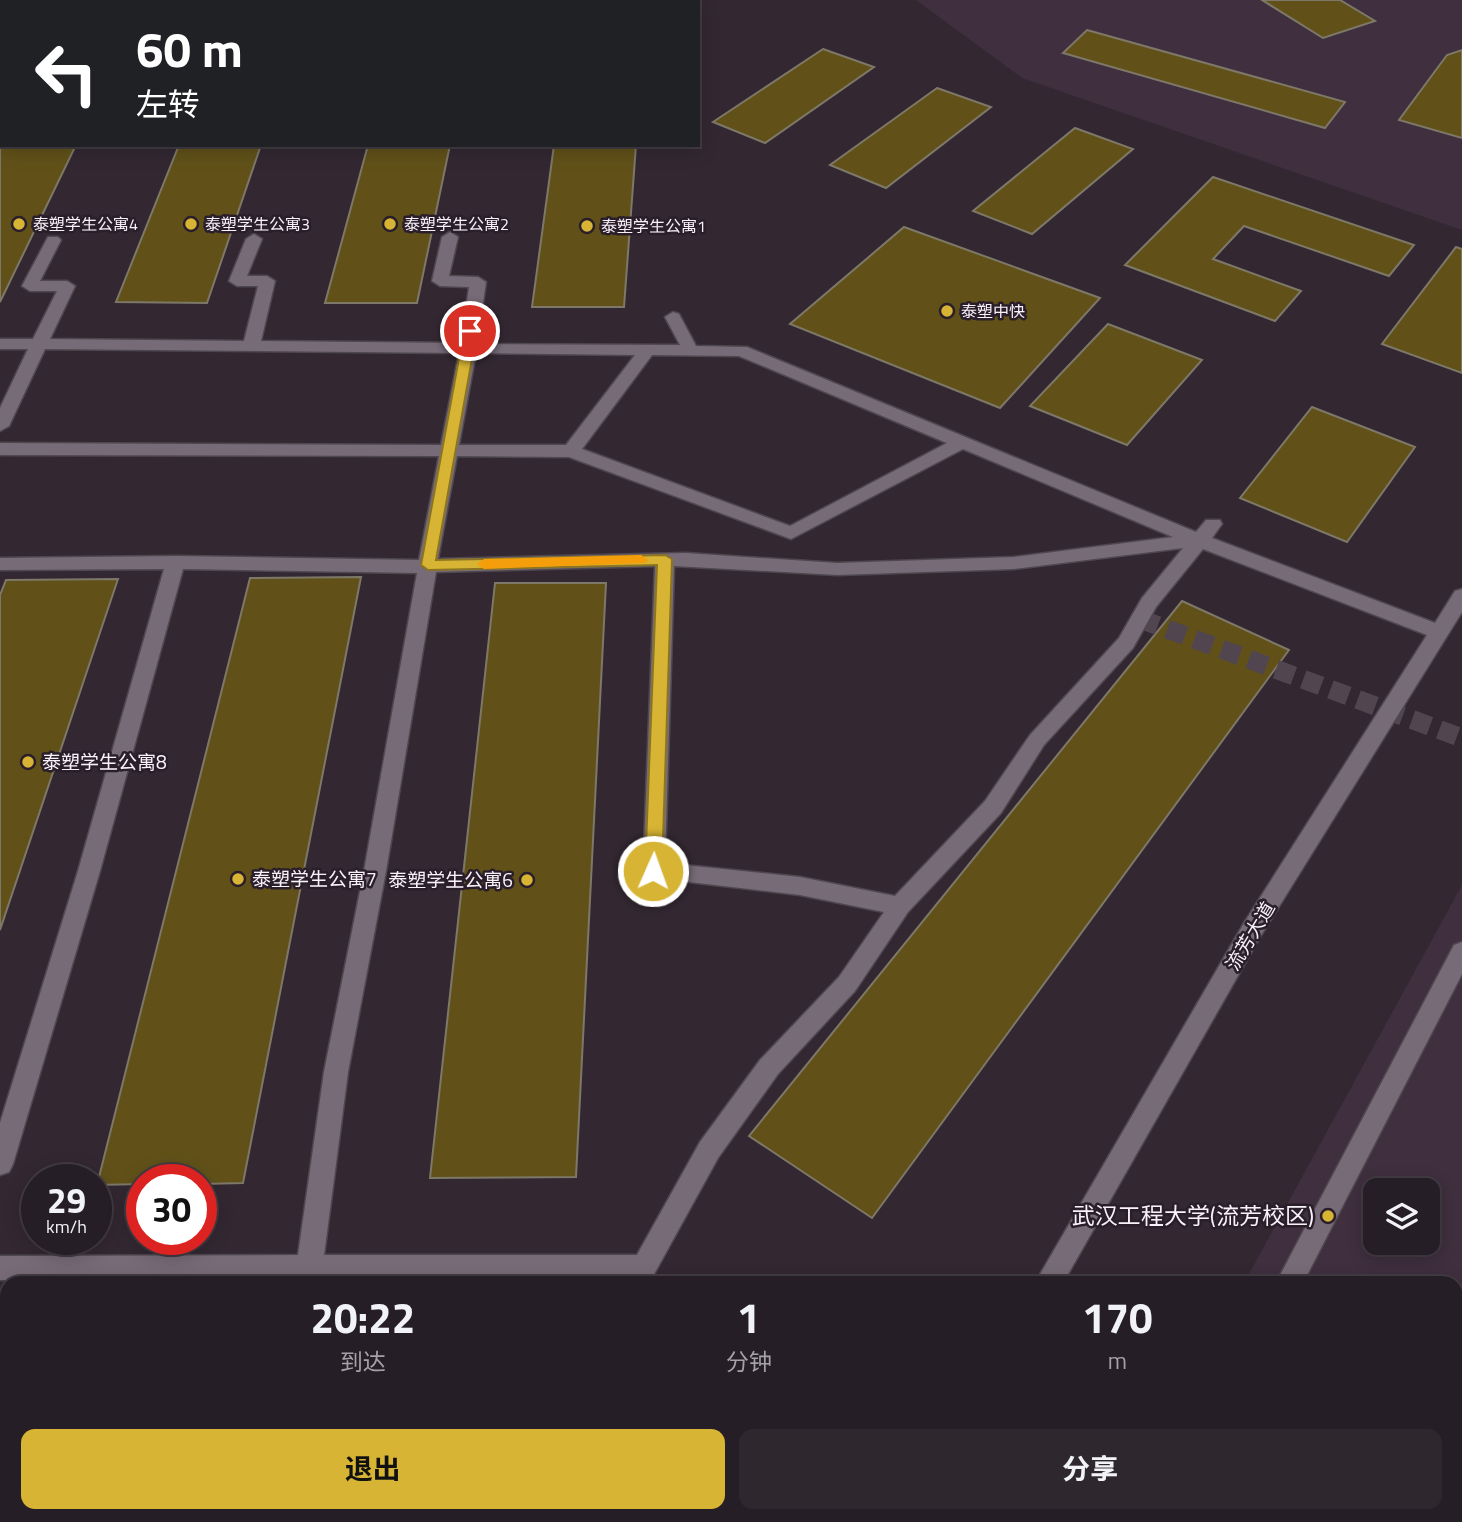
<!DOCTYPE html>
<html lang="zh">
<head>
<meta charset="utf-8">
<style>
	body { margin:0; font-family:"Titillium Web","Noto Sans SC",sans-serif; background:#2e272e; color:#f1f3f6; height:100vh; display:flex; flex-direction:column; font-size:26px; white-space:nowrap }
	* { box-sizing:border-box; margin:0 }
	p { font-size:23px; color:#a4a2a7 }
	.icon { flex:none; width:38px; height:38px; fill:none; stroke:currentColor; stroke-width:2; stroke-linecap:round; stroke-linejoin:round }
	.map { position:relative; flex:1; overflow:hidden }
	.side { position:absolute; left:0px; top:1276px; width:1463px; height:247px; display:flex; flex-direction:column; background:#261e26; border-radius:21px 21px 0 0; box-shadow:0 4px 18px #0003,0 0 0 2px #423c43 }
	.side>* { flex:none }
	.top-card { position:absolute; left:0px; top:0px; width:700px; height:147px; box-shadow:0 4px 18px #0003,0 0 0 2px #423c43; background:#202124; color:#fff; overflow:hidden }
	.controls { position:absolute; left:1363px; top:1178px; display:grid; gap:14px }
	.controls a { display:grid; place-items:center; width:77px; height:77px; border-radius:14px; background:#261e26; box-shadow:0 4px 18px #0003,0 0 0 2px #423c43; font-size:35px }
	.speed { position:absolute; left:21px; top:1164px; display:flex; gap:14px; font-size:35px; font-weight:700; text-align:center }
	.speed>* { display:grid; place-content:center; width:91px; height:91px; border-radius:50%; background:#261e26; box-shadow:0 4px 18px #0003,0 0 0 2px #423c43; line-height:1 }
	.speed small { font-size:18px; font-weight:400 }
	.speed .limit { border:10px solid #d22; background:#fff; color:#111 }
	.pin { position:absolute; display:grid; place-items:center; width:60px; height:60px; color:#fff; margin:-30px; border:4px solid #fff; border-radius:50%; box-shadow:0 2px 7px #0007 }
	.me { position:absolute; width:77px; margin:-38px; rotate:2deg; stroke-linejoin:round; filter:drop-shadow(0 0 5px #0008) }
	.turn { display:flex; align-items:center; gap:24px; height:147px; padding:0 21px; font-size:32px }
	.turn .icon { width:91px; height:91px; stroke-width:2.5 }
	.turn b { display:block; font-size:49px; line-height:60px }
	.eta { display:flex; justify-content:space-evenly; align-items:center; height:119px; text-align:center }
	.eta b { font-size:42px; font-weight:700; line-height:49px }
	.button { display:flex; gap:14px; margin-top:auto; padding:14px 21px }
	.button a { flex:1; height:80px; border-radius:14px; background:#d7b434; color:#111; font-size:28px; font-weight:700; line-height:80px; text-align:center }
	.button a+a { background:#2e272e; color:#f1f3f6 }
	.map>svg:first-child { display:block }
</style>
</head>
<body>
<div class="map">
<svg width="1462" height="1522" viewBox="0 0 1462 1522">
	<rect width="100%" height="100%" fill="#332832"/>
	<!-- built -->
	<path fill="#3f2f3f" fill-rule="evenodd" d="M916,0H1462V230L1022,78Z
		M1462,885V1522H1115L1118,1516H1456V1283H1244ZM1376,1190H1428V1242H1376Z"/>
	<!-- building -->
	<path fill="#615119" stroke="#7d7868" stroke-width="2" d="M1262,0H1340L1375,21L1323,38Z
		M1087,30L1345,102L1325,128L1063,53Z
		M823,49L874,67L765,143L713,122Z
		M1462,50V138L1399,120L1447,55Z
		M937,88L991,107L886,188L830,165Z
		M1075,128L1133,149L1032,234L973,211Z
		M0,143L76,145L0,302Z
		M179,145H261L207,303L116,302Z
		M368,145H450L417,303H325Z
		M554,145H636L624,307H532Z
		M1213,177L1414,245L1389,276L1244,226L1213,259L1301,291L1275,321L1125,265Z
		M904,227L1100,298L1000,408L790,324Z
		M1456,247L1462,249V373L1382,344Z
		M1108,324L1202,360L1127,445L1030,406Z
		M1312,407L1415,447L1347,542L1240,498Z
		M361,577L243,1183L201,1184V1180H142V1184L97,1185L250,578Z
		M118,579L0,930V595L6,580Z
		M495,583H606L576,1177L430,1178Z
		M1182,601L1289,650L872,1218L749,1136Z"/>
	<g fill="none" stroke-linecap="round" stroke-linejoin="round">
		<!-- minor-tunnel -->
		<path stroke="#514650" stroke-width="19" stroke-dasharray="19 10" stroke-linecap="butt" d="M1140,619L1462,738"/>
		<defs>
			<path id="minor" d="M450,232L458,237L449,276L478,277L486,282L477,344L680,345L665,317L673,312L679,314L696,346L747,347L1196,532L1206,520H1220L1222,524L1212,538L1435,623L1455,591L1462,589V612L1260,937L1063,1283H1035L1244,923L1427,635L1203,549L1156,607L1133,648L1044,745L1001,813L908,912L855,991L778,1074L718,1158L653,1276L644,1279L0,1280V1256L298,1255L324,1072L364,871L417,573L183,569L100,871L13,1164L9,1172L0,1175V1123L78,871L164,569L0,570V558L175,556L419,560L439,456L0,455V443L441,445L459,353L45,349L9,426L0,431V408L28,349H0V339H33L57,291H30L22,286L48,237H58L61,240L40,281H67L75,286L50,339L244,341L258,286H237L229,281L246,239L254,234L262,239L247,276H267L275,281L261,341L461,343L469,287L440,286L432,281L442,237ZM476,353L635,355L566,445H459ZM652,355L739,356L947,443L790,526L582,449ZM963,449L1173,537L1014,557L837,563L686,553L438,559L457,456L569,457L791,539ZM1183,548L1142,598L1119,638L1030,735L985,801L895,896L800,877L665,863L674,566L837,575L1014,569ZM655,566L643,871L646,877L800,895L884,912L839,977L760,1060L700,1142L637,1255H324L348,1072L386,871L436,572Z
				M1462,942V974L1303,1283H1276L1454,945Z
				M0,1464L7,1466V1494L0,1492Z
				M112,1516H159L161,1522H114Z
				M898,1516H928L926,1522H896Z
				M1212,1516H1240L1239,1522H1211Z"/>
		</defs>
		<!-- minor casing -->
		<use href="#minor" stroke="#4f474f" stroke-width="3"/>
		<!-- minor -->
		<use href="#minor" fill="#776b77" fill-rule="evenodd"/>
	</g>
	<!-- route -->
	<path fill="#d7b434" stroke="#8c7522" stroke-width="2" d="M470,327L477,331L436,560L665,555L672,559L662,871L659,875H648L645,871L657,565L428,570L421,565L464,331Z"/>
	<!-- slow -->
	<path fill="#f59e0b" d="M641,555L648,560L646,563L484,569L477,564L484,559Z"/>
	<!-- markers -->
	<g fill="#d7b434" stroke="#291e29" stroke-width="2.5">
		<circle cx="19" cy="224" r="7"/>
		<circle cx="191" cy="224" r="7"/>
		<circle cx="390" cy="224" r="7"/>
		<circle cx="587" cy="226" r="7"/>
		<circle cx="947" cy="311" r="7"/>
		<circle cx="28" cy="762" r="7"/>
		<circle cx="238" cy="879" r="7"/>
		<circle cx="527" cy="880" r="7"/>
		<circle cx="1328" cy="1216" r="7"/>
	</g>
	<g text-anchor="middle" stroke-width="5" stroke-linejoin="round" paint-order="stroke">
		<!-- far-poi labels -->
		<g font-size="16" fill="#f8f1f8" stroke="#291e29" text-anchor="start">
			<text x="33" y="230">泰塑学生公寓4</text>
			<text x="205" y="230">泰塑学生公寓3</text>
			<text x="404" y="230">泰塑学生公寓2</text>
			<text x="601" y="232">泰塑学生公寓1</text>
			<text x="961" y="317">泰塑中快</text>
		</g>
		<!-- poi labels -->
		<g font-size="19" fill="#f8f1f8" stroke="#291e29" text-anchor="start">
			<text x="42" y="769">泰塑学生公寓8</text>
			<text x="252" y="886">泰塑学生公寓7</text>
			<text x="513" y="887" text-anchor="end">泰塑学生公寓6</text>
		</g>
		<!-- street labels -->
		<g font-size="19" fill="#f8f1f8" stroke="#291e29">
			<text transform="translate(1250 936) rotate(-59)" y="7">流芳大道</text>
		</g>
		<!-- near-poi labels -->
		<g font-size="23" fill="#f8f1f8" stroke="#291e29" text-anchor="end">
			<text x="1314" y="1224">武汉工程大学(流芳校区)</text>
		</g>
	</g>
</svg>
<div class="controls">
<a><svg class="icon" aria-label="layers" viewBox="0 0 24 24"><path d="M12 4l9 5-9 5-9-5zM3 14l9 5 9-5"/></svg></a>
</div>
<div class="speed"><div>29<small>km/h</small></div><div class="limit">30</div></div>
<div class="pin" style="left:470px;top:331px;background:#d93025"><svg class="icon" aria-label="arrive" viewBox="0 0 24 24"><path d="M6 21V4h12l-3 4 3 4H6"/></svg></div>
<svg class="me" style="left:653px;top:871px" viewBox="-20 -20 40 40"><circle r="17" fill="#d7b434" stroke="#fff" stroke-width="3"/><path d="M0-11L8 9 0 5-8 9z" fill="#fff"/></svg>
<div class="top-card">
<div class="turn"><svg class="icon" aria-label="left" viewBox="0 0 24 24"><path d="M17 20v-9H6M10 6l-5 5 5 5"/></svg><div><b>60 m</b>左转</div></div>
</div>
<section class="side">
<div class="eta">
<div><b>20:22</b><p>到达</p></div>
<div><b>1</b><p>分钟</p></div>
<div><b>170</b><p>m</p></div>
</div>
<div class="button"><a>退出</a><a>分享</a></div>
</section>
</div>
</body>
</html>
